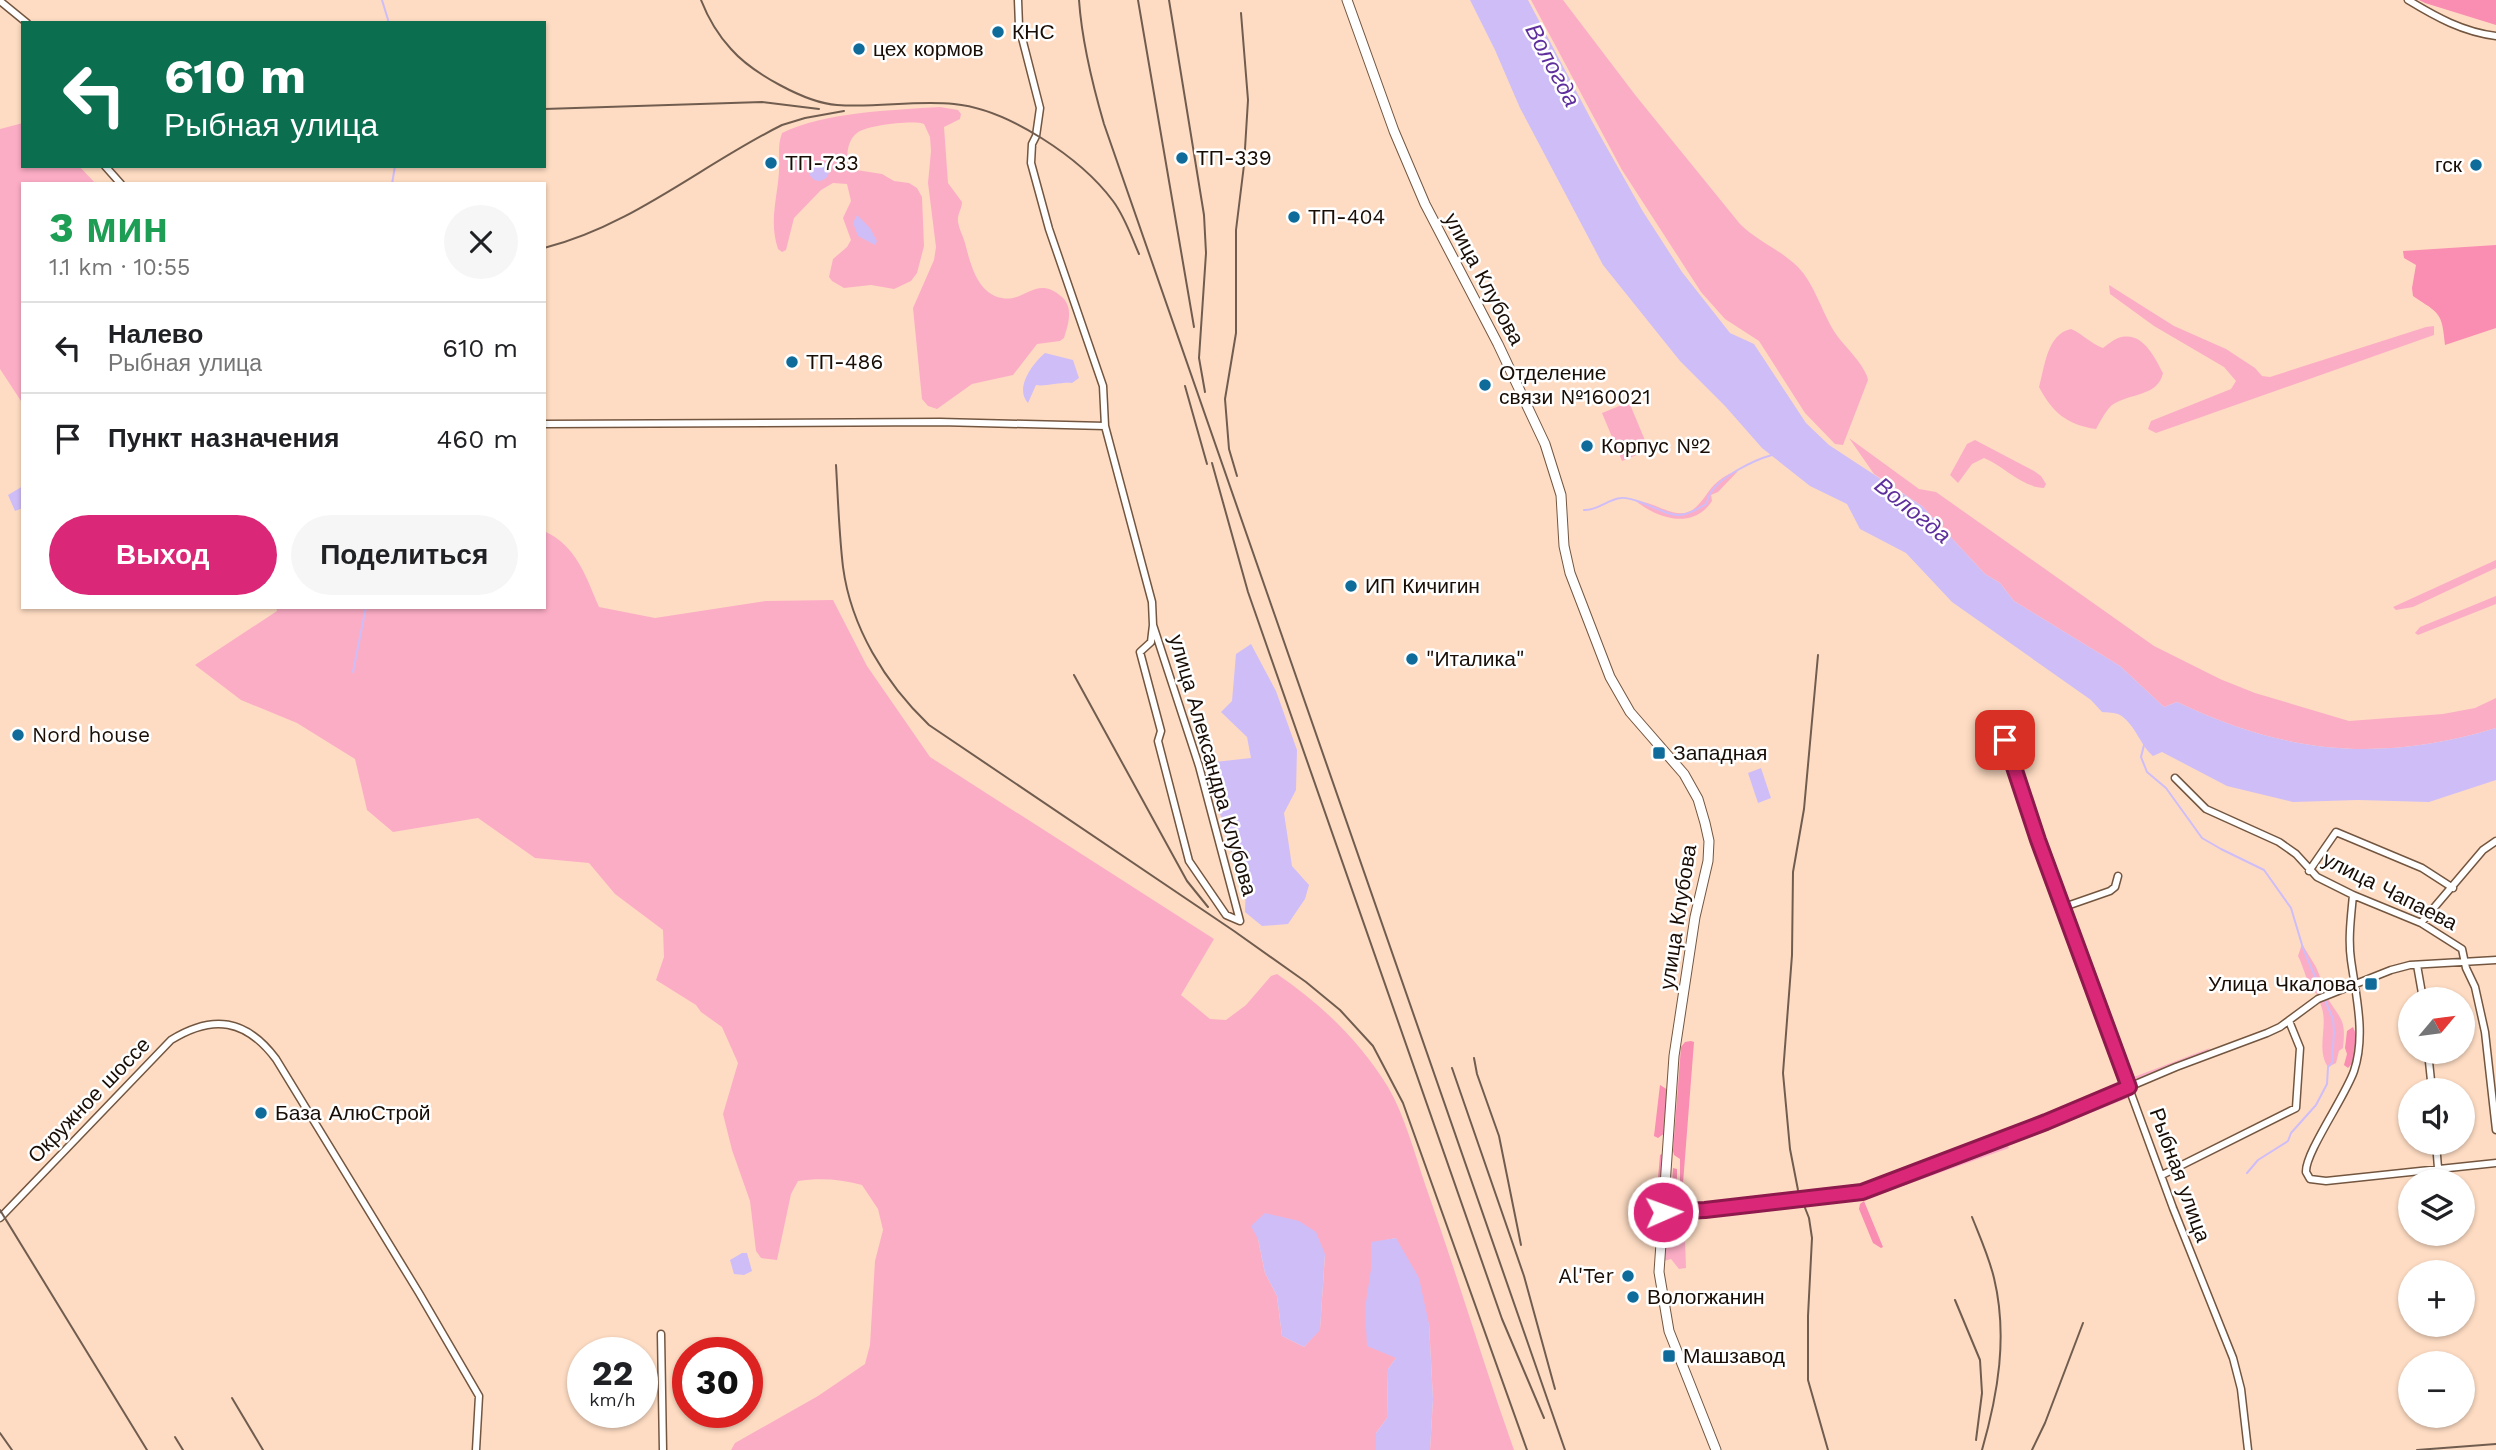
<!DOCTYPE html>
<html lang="ru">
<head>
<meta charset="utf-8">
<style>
	body { margin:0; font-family:"Work Sans",sans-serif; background:#f6f6f6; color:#202124; height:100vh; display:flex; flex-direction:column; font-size:26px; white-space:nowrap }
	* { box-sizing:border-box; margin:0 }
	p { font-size:23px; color:#757577 }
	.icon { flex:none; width:38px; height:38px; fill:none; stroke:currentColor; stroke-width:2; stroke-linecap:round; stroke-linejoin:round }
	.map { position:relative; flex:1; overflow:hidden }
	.sheet { position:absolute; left:21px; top:182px; width:525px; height:427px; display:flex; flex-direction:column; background:#fff; border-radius:0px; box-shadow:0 2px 5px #0004 }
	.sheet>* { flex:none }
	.banner { position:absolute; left:21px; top:21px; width:525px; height:147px; border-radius:0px; box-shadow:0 2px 5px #0004; background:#0b6e4f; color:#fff; overflow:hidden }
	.needle { width:46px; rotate:61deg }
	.buttons { position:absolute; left:2398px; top:987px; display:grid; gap:14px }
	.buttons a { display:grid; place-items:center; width:77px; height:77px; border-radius:50%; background:#fff; box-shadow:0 2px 5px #0004; font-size:35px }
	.speed { position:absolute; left:567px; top:1337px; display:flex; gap:14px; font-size:35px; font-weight:700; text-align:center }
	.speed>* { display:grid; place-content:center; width:91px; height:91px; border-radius:50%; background:#fff; box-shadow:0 2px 5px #0004; line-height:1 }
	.speed small { font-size:18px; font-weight:400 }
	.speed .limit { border:10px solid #d22; background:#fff; color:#111 }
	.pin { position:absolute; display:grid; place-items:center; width:60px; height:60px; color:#fff; margin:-30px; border-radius:14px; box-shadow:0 4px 10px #0006 }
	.me { position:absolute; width:77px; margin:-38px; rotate:88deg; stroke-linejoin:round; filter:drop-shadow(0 0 5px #0008) }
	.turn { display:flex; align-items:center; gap:24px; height:147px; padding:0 28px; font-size:32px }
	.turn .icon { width:91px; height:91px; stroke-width:2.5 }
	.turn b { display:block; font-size:49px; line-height:60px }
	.round { display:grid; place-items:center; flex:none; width:74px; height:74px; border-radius:37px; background:#f6f6f6 }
	.head { display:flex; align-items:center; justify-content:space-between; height:119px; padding:0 28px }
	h1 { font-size:42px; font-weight:700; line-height:52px; color:#1e9e55 }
	.button { display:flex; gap:14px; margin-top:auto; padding:14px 28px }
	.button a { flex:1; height:80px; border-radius:42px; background:#db2777; color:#fff; font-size:28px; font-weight:700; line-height:80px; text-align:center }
	.button a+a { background:#f6f6f6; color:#202124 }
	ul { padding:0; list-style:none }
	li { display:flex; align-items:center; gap:21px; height:91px; padding:0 28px; border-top:2px solid #e0e0e0 }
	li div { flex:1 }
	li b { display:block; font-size:26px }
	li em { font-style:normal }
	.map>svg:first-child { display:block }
</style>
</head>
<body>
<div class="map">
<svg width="2496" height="1450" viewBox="0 0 2496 1450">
	<rect width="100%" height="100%" fill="#fedcc3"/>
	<!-- green -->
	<path fill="#fcadc6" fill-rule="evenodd" d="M1531,0H1563L1636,96L1740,224C1757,241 1779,249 1797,266C1816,285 1822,315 1838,337C1848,350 1860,360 1867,376L1868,380L1843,445L1835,444L1805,413L1759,341L1725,319L1701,292L1622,170Z
		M940,107L958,110L961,114L960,119L944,127L948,183L962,202C962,209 957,214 958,222C959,229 963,236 965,243C970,262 977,294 1002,298C1025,303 1036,274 1062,297C1074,308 1068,325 1064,338L1060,341L1037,344L1013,375L972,384L937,409L928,406L922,399L913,308L934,260L936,247L928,183L931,151L930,137L924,124C913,120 867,125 857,133C847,140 845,159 850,169L882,174L894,181L909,183L917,188L922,197L924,246L917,273L911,281L894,289L871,285L844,288L832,281L829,277L833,259L847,247L851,240L843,218L851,201L847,184L833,183L821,190L794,218L786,250L782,252L778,249C769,221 777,200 779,172C780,159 777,146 782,133C825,112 892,110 940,107Z
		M23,123V166H79L96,184H23V404L0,369V129Z
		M2109,285L2174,326L2226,349L2255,368L2262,376L2270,377L2426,327L2434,326V335L2156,433L2148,429L2151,421L2231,389L2236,381L2224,367L2154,326L2110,294Z
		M2071,329C2083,334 2091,344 2103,348C2107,345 2113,340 2118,338C2142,330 2154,356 2163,373C2158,397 2129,393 2112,405C2106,410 2100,422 2096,429C2067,425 2052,412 2039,387C2045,366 2047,334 2071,329Z
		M1629,402L1649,450L1622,461L1602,413Z
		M1849,438L1919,489L1936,492L2154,646L2220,679L2255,693L2349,721L2443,714L2475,708L2496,698V728C2380,763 2286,754 2177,702L2164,707L2120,666L2014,601L2000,583L1985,574L1922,506L1874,474Z
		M1975,440L2034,471L2041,476L2046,484L2044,488C2021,487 2004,466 1984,458L1972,464L1958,483L1950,475L1967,444Z
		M1738,471L1718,492L1711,495L1712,501C1693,530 1658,519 1636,501C1652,502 1663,511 1677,513C1697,516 1704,495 1714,485C1721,478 1729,473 1738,471Z
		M544,531C577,546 586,577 599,607L655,618L766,601L833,600L867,666L930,757L1214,939L1181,995L1210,1019L1226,1020L1246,1005L1271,976L1277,974C1321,1004 1360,1041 1388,1087C1405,1116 1415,1155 1426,1187C1457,1274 1483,1363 1514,1450H1430L1433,1399L1429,1324L1396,1238L1371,1243V1269L1396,1358L1388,1369L1387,1418L1376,1433V1450H731L735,1443L818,1396L865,1364L870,1345L875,1261L883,1230L878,1209L862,1185C840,1179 820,1178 798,1181L791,1194L777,1260L761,1258L756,1251L750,1201L732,1150L723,1114L738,1063L722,1027L701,1012L696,1005L656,980L664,957L663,930L615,894L589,863L535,858L478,818L393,832L367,810L355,759L297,723L241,700L195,665L277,611L276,607H544ZM1258,1239L1325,1255L1320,1329L1304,1347L1282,1336L1277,1296L1265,1273Z
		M2496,560V568L2413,607L2396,610L2393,607Z
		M2496,596V604L2418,635L2415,633L2420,627Z
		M2302,944L2316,967L2326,991L2317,994C2308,989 2304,967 2298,956Z
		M2328,999C2342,1021 2346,1020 2343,1048L2339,1051L2336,1063L2328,1067C2315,1048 2330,1024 2320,1003Z
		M2210,1048L2205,1053L2138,1079L2134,1077Z
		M2119,1095L2128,1098L2078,1118L2079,1111Z
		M2022,1122L2024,1127L1937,1160L1919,1164L1918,1162Z
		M2005,1140L2009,1148L1903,1186L1902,1183L1922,1172Z
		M1864,1183L1866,1188L1859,1190L1802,1197L1801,1191Z
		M1798,1192L1799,1197H1768L1716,1203L1712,1201Z
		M1678,1220L1686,1222L1690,1229L1685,1240L1686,1268L1679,1269L1671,1259L1664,1261L1665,1241L1671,1224Z"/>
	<!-- forest -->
	<path fill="#f98db2" d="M2419,0H2496V25L2425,3Z
		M2496,245V328L2445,345C2442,312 2440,314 2413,296L2412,288L2416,265L2404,258L2403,251Z
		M2353,1027C2359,1039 2358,1059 2348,1068L2344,1065L2347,1054L2345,1048L2347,1031Z
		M1691,1041L1694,1042L1682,1196H1680V1159L1674,1155L1673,1151L1681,1047L1685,1042Z
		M1660,1085L1668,1090L1665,1133L1658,1138L1654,1136Z
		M1662,1154L1658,1225L1656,1226L1654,1225L1660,1155Z
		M1673,1168L1677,1169V1201H1672L1671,1198Z
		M1864,1201L1883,1247L1881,1248L1873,1243L1859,1209L1860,1204Z"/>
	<!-- water -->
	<path fill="#cfbdf8" d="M1470,0H1528L1593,123L1642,210L1682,272L1730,333L1754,344L1806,423L1829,445L1922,506L1985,574L2000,583L2014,601L2120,666L2164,707L2177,702C2286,754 2380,763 2496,728V780L2429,802L2358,800L2293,802L2227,786L2162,752L2153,756C2140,745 2135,724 2120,715C2115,712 2107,713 2102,712L2091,700L1952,602L1906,553L1860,529L1847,504L1810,486L1762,448L1725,406L1680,361L1603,265L1520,108L1495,50Z
		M809 171a10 10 0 1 1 20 0a10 10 0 1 1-20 0Z
		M857,215L870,228L877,241L875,245L858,236L853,223Z
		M1045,353L1073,360L1079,378L1072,383C1060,382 1044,387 1036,385L1028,403C1014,388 1033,363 1045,353Z
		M23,486V508L15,511L8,495Z
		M1251,644L1276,691L1297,750L1296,790L1284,813L1292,866L1309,885L1305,899L1288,924L1262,926L1245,912L1246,883L1230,850L1206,763L1251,758L1247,737L1221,712L1232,701L1236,654Z
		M1761,768L1771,798L1758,803L1748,773Z
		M1265,1213L1299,1221L1316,1232L1325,1254L1320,1330L1304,1347L1282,1336L1277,1296L1265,1273L1258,1239L1251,1226Z
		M1396,1238L1419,1278L1429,1324L1433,1399L1430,1450H1376V1433L1387,1418L1388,1369L1396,1358L1367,1346L1365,1309L1371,1269V1242Z
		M742,1253H747L752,1271L744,1275L734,1274L730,1260Z"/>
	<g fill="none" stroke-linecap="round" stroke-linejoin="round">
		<!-- stream -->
		<path stroke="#cfbdf8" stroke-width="2" d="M382,0L389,23
			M392,184L395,166
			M1584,510C1597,511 1608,499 1621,498C1627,497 1637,501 1643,503C1673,515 1677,522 1706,504C1708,501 1708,497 1710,494C1719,477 1754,460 1772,455
			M353,672L366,607
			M2144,745L2141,757L2147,772L2166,788L2202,838L2221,849L2264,870L2291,908L2303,948L2333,1019L2334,1032L2332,1063L2328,1067L2327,1084L2316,1105L2291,1133L2288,1141L2258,1160L2247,1173"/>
		<defs>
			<path id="minor" d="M1018,0L1019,26L1040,108L1036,136L1032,144L1031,163L1049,229L1103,386L1105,426L1152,602L1153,625L1151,642L1140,652L1161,731L1158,741L1189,861L1226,915L1240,921L1199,766L1153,625
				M2408,0C2436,17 2463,32 2496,36
				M0,1L27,23
				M105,166L121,184
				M544,424L940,422L1105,426
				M1996,716L2038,840L2173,1208L2233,1358L2241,1389L2248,1450
				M2175,778L2206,809L2279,842L2296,854L2317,877L2353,895L2421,923L2462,949L2466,968L2475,987L2485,1032L2496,1130
				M2309,871L2336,832L2422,868L2453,888
				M2353,895C2351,917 2348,939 2351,960C2356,996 2366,1035 2354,1071C2345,1097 2305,1153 2306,1172L2310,1179L2326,1181L2496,1163
				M2064,907L2110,891L2115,887L2118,876
				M2421,923L2483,850L2496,841
				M2417,965L2423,999
				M2428,1052L2432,1090
				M2436,1143L2438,1168
				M2162,1175L2296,1108L2300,1048L2289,1021
				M1663,1212L1705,1210L1862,1192L2046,1122L2176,1067L2267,1033L2280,1027L2318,999L2391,970L2410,965L2496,960
				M0,1218L171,1040C213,1014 246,1019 276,1059L419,1293L479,1396L476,1450
				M661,1334L663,1450"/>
			<path id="secondary" d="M1347,0L1394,131L1425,204L1498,344L1545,444L1561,495L1564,546L1570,573L1610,677L1630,712L1684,774L1698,799L1705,823L1709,841L1708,861L1695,917L1674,1056L1659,1272L1669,1331L1716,1450"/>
		</defs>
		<!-- minor casing -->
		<use href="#minor" stroke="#735640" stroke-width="9"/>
		<!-- secondary casing -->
		<use href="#secondary" stroke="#735640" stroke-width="11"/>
		<!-- minor -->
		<use href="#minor" stroke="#fff" stroke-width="6"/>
		<!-- secondary -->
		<use href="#secondary" stroke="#fff" stroke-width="9"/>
		<!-- rail -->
		<path stroke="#715d4f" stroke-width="2" d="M701,0C708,18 718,35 731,49C752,73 806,103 837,105C876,108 915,100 954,104C1008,109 1081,158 1113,201C1125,217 1131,236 1139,254
			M1079,0C1082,43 1092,83 1104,124L1565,1450
			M1138,0L1194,327
			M1169,0L1204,215L1206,253L1199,358L1205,392
			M544,109L762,102L819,109
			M544,248C632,226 703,164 782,125L805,118L844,111
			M1185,386L1207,464
			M1212,463L1248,592L1502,1319L1544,1418
			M836,465C838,499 839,533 843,567C851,627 885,683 929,725L1234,931L1306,982L1340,1010L1373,1046L1403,1103L1527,1450
			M1237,476L1229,449L1225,399L1236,333V230L1244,165L1248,100L1241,13
			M1818,655L1804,809L1793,872L1792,955L1783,1073L1790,1149L1798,1190L1809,1218L1812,1238L1808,1316V1380L1828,1450
			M1074,675L1187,881L1208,907
			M1474,1058L1477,1074L1499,1136L1521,1245
			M1452,1068L1524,1276L1555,1389
			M0,1210L147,1450
			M1972,1217C1980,1237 1989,1257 1994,1278C2008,1336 1998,1394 1982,1450
			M1955,1300L1980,1360L1982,1393L1976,1440
			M232,1398L263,1450
			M0,1433L12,1450
			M175,1437L183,1450
			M2032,1450L2045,1423L2083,1323
			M2417,1450L2496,1444"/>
	</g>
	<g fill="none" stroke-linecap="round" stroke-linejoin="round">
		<defs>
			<path id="route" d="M1663,1212L1705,1210L1862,1192L2046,1122L2129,1087L2038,840L2005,740"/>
		</defs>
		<!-- route casing -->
		<use href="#route" stroke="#8e194d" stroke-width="18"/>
		<!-- route -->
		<use href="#route" stroke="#db2777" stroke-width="12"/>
	</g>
	<!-- markers -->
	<g fill="#0e6b9a" stroke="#fff" stroke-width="2.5">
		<circle cx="998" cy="32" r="7"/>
		<circle cx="859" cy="49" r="7"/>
		<circle cx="1182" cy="158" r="7"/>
		<circle cx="771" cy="163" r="7"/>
		<circle cx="2476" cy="165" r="7"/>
		<circle cx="1294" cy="217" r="7"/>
		<circle cx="792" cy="362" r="7"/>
		<circle cx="1485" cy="385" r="7"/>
		<circle cx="1587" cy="446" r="7"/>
		<circle cx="1351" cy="586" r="7"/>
		<circle cx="1412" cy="659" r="7"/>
		<circle cx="18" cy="735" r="7"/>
		<rect x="1652" y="746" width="14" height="14" rx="3.5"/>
		<rect x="2364" y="977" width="14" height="14" rx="3.5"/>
		<circle cx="261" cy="1113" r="7"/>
		<circle cx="1628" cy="1276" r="7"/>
		<circle cx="1633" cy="1297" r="7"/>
		<rect x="1662" y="1349" width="14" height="14" rx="3.5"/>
	</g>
	<g text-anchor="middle" stroke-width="5" stroke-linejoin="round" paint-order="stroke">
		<!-- poi labels -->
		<g font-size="21" fill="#190e06" stroke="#fff" text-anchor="start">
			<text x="1012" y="39">КНС</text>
			<text x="873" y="56">цех кормов</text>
			<text x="1196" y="165">ТП-339</text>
			<text x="785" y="170">ТП-733</text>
			<text x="2462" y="172" text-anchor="end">гск</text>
			<text x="1308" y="224">ТП-404</text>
			<text x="806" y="369">ТП-486</text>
			<text x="1499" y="380">Отделение<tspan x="1499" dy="24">связи №160021</tspan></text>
			<text x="1601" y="453">Корпус №2</text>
			<text x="1365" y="593">ИП Кичигин</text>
			<text x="1426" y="666">"Италика"</text>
			<text x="32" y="742">Nord house</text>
			<text x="1673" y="760">Западная</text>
			<text x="2357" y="991" text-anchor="end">Улица Чкалова</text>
			<text x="275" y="1120">База АлюСтрой</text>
			<text x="1614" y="1283" text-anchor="end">Al'Ter</text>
			<text x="1647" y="1304">Вологжанин</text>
			<text x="1683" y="1363">Машзавод</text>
		</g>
		<!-- street labels -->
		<g font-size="21" fill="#190e06" stroke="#fff">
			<text transform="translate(1484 279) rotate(62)" y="7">улица Клубова</text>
			<text transform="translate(1213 765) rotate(74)" y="7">улица Александра Клубова</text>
			<text transform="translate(2390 891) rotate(27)" y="7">улица Чапаева</text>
			<text transform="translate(1678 917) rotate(-81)" y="7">улица Клубова</text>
			<text transform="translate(89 1100) rotate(-46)" y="7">Окружное шоссе</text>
			<text transform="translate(2180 1175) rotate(70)" y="7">Рыбная улица</text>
		</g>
		<!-- water labels -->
		<g font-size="23" font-style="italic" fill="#5f309d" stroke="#fff">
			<text transform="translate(1553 65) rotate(62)" y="8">Вологда</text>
			<text transform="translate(1913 510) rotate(39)" y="8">Вологда</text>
		</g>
	</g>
</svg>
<div class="buttons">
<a><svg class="needle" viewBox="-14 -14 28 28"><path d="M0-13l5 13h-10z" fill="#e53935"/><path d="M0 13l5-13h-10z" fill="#757577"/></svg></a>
<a><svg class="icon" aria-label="sound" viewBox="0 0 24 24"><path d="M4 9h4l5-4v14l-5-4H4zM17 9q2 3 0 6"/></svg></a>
<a><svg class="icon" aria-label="layers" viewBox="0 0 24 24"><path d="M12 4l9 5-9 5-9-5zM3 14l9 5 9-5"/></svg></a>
<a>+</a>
<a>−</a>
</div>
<div class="speed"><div>22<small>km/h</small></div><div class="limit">30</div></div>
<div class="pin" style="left:2005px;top:740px;background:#d93025"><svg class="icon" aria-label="arrive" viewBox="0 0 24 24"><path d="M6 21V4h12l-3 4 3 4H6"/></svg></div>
<svg class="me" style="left:1663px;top:1212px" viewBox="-20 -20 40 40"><circle r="17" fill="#db2777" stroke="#fff" stroke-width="3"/><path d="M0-11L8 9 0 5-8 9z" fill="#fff"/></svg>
<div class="banner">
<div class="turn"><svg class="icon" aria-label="left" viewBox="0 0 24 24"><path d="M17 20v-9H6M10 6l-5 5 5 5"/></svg><div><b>610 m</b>Рыбная улица</div></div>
</div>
<section class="sheet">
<div class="head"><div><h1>3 мин</h1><p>1.1 km · 10:55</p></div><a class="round"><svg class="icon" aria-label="close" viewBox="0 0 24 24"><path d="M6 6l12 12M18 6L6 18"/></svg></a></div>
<ul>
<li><svg class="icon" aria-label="left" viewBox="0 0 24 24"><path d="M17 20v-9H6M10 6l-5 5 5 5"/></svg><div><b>Налево</b><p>Рыбная улица</p></div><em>610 m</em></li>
<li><svg class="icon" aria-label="arrive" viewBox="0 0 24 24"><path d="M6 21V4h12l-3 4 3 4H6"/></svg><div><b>Пункт назначения</b></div><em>460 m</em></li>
</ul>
<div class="button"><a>Выход</a><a>Поделиться</a></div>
</section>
</div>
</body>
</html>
